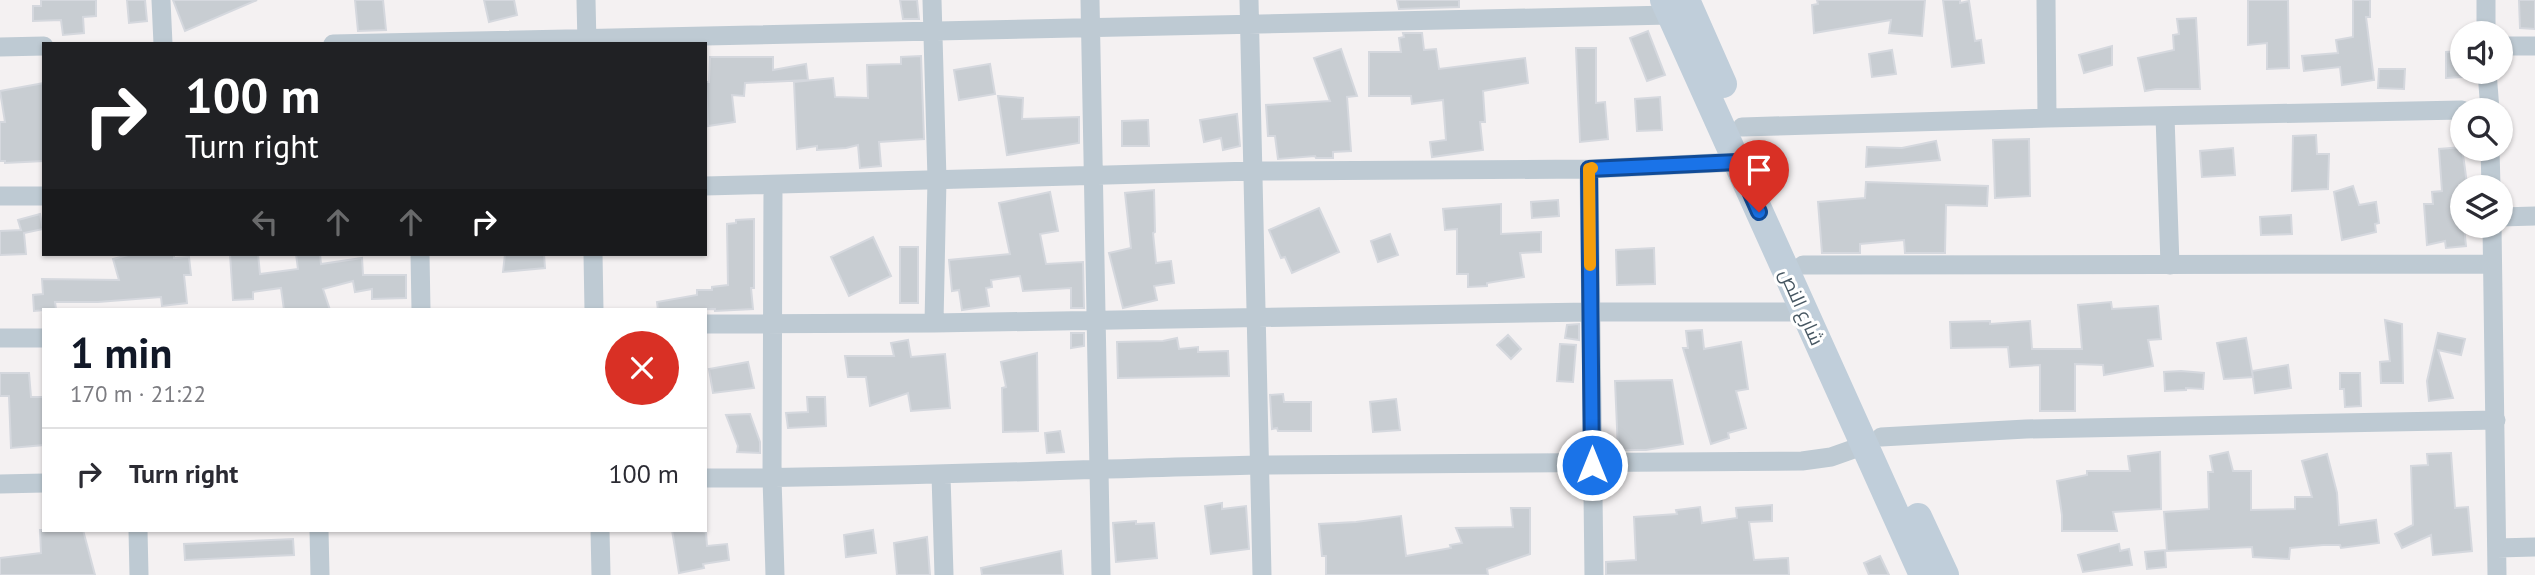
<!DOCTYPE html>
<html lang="en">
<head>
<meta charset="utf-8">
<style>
	body { margin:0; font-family:"PT Sans",Cairo,sans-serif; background:#f2f2f3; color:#2b2b33; height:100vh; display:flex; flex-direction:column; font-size:26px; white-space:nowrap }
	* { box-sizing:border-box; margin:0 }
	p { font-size:23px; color:#7c7c81 }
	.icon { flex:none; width:38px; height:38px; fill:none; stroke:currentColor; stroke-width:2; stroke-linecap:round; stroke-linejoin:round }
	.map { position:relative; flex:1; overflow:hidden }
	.drawer { position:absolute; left:42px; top:308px; width:665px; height:224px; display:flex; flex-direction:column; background:#fff; border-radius:0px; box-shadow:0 2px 5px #0004 }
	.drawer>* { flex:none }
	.top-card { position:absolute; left:42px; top:42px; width:665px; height:214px; border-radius:0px; box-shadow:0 2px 5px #0004; background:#202124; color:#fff; overflow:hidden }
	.buttons { position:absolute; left:2450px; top:21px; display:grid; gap:14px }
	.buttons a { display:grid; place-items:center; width:63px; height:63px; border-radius:50%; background:#fff; box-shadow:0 2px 5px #0004; font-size:35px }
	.pin { position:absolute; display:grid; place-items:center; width:60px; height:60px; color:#fff; margin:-72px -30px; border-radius:50% 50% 50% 0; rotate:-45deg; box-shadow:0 0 7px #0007 }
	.pin .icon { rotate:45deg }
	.me { position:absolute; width:77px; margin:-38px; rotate:0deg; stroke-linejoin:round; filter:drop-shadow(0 0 5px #0008) }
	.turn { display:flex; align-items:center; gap:24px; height:147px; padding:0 28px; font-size:32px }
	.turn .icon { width:91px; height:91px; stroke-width:2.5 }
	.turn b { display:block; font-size:49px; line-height:60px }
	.lanes { display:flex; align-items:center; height:66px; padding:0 28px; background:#0003; justify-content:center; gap:35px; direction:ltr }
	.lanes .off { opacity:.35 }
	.round { display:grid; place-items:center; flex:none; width:74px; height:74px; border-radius:37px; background:#f2f2f3 }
	.head { display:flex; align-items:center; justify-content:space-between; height:119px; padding:0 28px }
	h1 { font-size:42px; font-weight:600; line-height:52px; color:#111827 }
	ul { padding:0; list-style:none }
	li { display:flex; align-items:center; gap:21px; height:91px; padding:0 28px; border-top:2px solid #e1e1e2 }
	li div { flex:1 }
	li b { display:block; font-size:26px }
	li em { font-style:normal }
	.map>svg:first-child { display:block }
</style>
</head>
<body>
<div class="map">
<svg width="2535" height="575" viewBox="0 0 2535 575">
	<rect width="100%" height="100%" fill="#f4f1f2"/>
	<!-- building -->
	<path fill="#c8cdd2" stroke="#d5d8de" stroke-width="2" d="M41,0H96V16L83,17L84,33L63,35L61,20L33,21V6H41Z
		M127,0H145L147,21L129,23Z
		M173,0H257L185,31Z
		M355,0H383L386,30L358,31Z
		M484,0H514L517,15L489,22Z
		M900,0H917L919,19H903Z
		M1397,0H1459V7L1399,9Z
		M1817,0H1925L1922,36L1889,33L1891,20L1814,33L1812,5L1818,4Z
		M1943,0H1960V3L1969,1L1975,41L1981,40L1984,63L1952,67Z
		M2248,0H2288L2289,68L2267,69V43L2248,45Z
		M2353,0H2370V17H2366L2374,80L2342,85L2340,67L2304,71L2302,56L2338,53L2336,40L2353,37Z
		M2519,0H2535V29L2520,28Z
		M2196,18L2200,89H2156L2145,91L2138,58L2174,50L2173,35L2179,34L2177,19Z
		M1648,31L1665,75L1647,81L1630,38Z
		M1403,33H1422L1424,50L1436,49L1439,69L1525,58L1528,83L1483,91L1485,122H1480L1483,150L1432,157L1430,142L1446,140L1443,100L1412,104L1411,96H1369V52H1401L1399,38L1404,37Z
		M2112,46V65L2084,73L2079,55Z
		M1576,48H1596V103L1605,102L1608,139L1580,142Z
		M1341,49L1357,96L1347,97L1351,151L1333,152V158H1316L1315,156L1278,159L1275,136H1268L1266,105L1330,101L1314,58Z
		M1892,50L1896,74L1872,77L1869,54Z
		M2462,51V77L2446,78V52Z
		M921,56L924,139L879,142L881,166L860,168L858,145L846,148L817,150V146L797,149L794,82L833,78L835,97L868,98L867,65L901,64V57Z
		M710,57H773V70L806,64L808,80L745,83L744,96L732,95L735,122L708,126L706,82H709Z
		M990,64L995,94L959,100L954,70Z
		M2379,69H2405L2404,89L2378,88Z
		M44,83V161L5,163V161H0V122H5L0,91Z
		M998,96L1023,98L1022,119L1079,117V143L1007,155Z
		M1660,97L1662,130L1637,131L1635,99Z
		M1237,114L1240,146L1223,150L1221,138L1204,142L1200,120Z
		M1148,120L1149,146H1122V121Z
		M2316,135L2317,154H2329L2328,189L2292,191L2293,136Z
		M2029,139L2030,196L1995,198L1993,140Z
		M1936,141L1940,160L1866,167L1867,147L1902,148Z
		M2462,147L2467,184L2462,185V226H2464L2466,246L2446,248L2445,241L2427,245L2424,204H2433L2432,192L2442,191L2439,149Z
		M2233,148L2235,175L2202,177L2200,151Z
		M1866,182L1988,186L1987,206L1946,205L1945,253H1905L1904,240L1860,244V253H1822L1818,202L1865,198Z
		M2353,186L2359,205L2376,202L2379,223L2375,224L2376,232L2342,240L2334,192Z
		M1154,190L1155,232L1153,233L1156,263L1171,261L1174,283L1154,286L1157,300L1123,308L1109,253L1131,248L1125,193Z
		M1050,192L1058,231L1040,234L1046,264L1083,262L1084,308H1071V288L1023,291L1020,276L991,280L992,287L986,288L989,306L962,310L959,290L952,291L949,260L1010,254L999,203Z
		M1558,200L1559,216L1532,218L1531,202Z
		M1501,204V234L1541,232V252L1520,253L1524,277L1487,283V286L1468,287V274H1457V229L1445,230L1443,209Z
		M1319,208L1339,252L1292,273L1285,257L1281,258L1269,230Z
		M40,214L43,229L24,233L26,254L0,255V231L21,230L18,220Z
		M2291,215L2292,234L2261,235L2260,217Z
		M754,219V288H751L753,309L715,311V309L658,310L657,302L697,295V290H712V287L728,285L727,224L736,223V220Z
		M1390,234L1398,255L1378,262L1371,241Z
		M873,237L891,276L849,296L831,257Z
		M900,247H918V303H900Z
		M1654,248L1655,284L1617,285L1616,250Z
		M132,254H174V258L189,257L191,275H184L187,303L162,306L161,297L98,302H55L56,309L34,311L33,295L43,294L42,279L119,280L113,259Z
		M230,254H258L260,274L298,269L296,254H320L321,264L362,258L363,275H406V298L372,299V289L355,292L353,281L323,289L330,310H284L281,288L253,292V299L233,300Z
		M505,254H544L545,268L503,272Z
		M2111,302L2112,309L2158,306L2161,339L2148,340L2153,366L2104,375L2103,365L2075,364V411H2040V365L2010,367L2008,347L1951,348L1950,322L1990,321V324L2030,321L2032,349H2082L2078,305Z
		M2385,320L2402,324L2403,383H2381L2380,362L2390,361Z
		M1579,324V340L1565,338L1567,325Z
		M1702,330L1704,349L1741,342L1748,389L1736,391L1746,428L1728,433L1729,438L1711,444L1683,348H1688L1686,331Z
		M1071,333H1084V346L1071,348Z
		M2438,333L2465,339L2461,355L2438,350L2453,398L2429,401L2427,381Z
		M1508,335L1521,349L1511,359L1497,345Z
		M1177,338L1179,349L1198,347V352L1228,351L1229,376L1118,378L1117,342L1163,341Z
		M2246,338L2253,377L2224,379L2217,343Z
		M908,340L911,357L945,354L950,408L911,411L908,393L870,406L866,377H848L845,356H894L891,343Z
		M1560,344L1576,345L1573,382L1557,381Z
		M1037,353L1038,431L1003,432L1002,388L1006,387L1001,362Z
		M748,362L754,388L713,393L709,369Z
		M2288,365L2291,388L2255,393L2252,371Z
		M2181,371L2204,373L2203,389L2186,388V390L2165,391L2164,372Z
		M0,373H29L31,397H44V445L11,448L9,396H0Z
		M2340,373H2360L2361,406L2345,407L2344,389H2340Z
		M1672,380L1683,444L1646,450H1618L1615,381Z
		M1283,394L1284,402H1311V431H1278L1277,428L1272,429L1270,395Z
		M807,397H825L826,426L788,428L786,413L808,412Z
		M1396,399L1400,430L1373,432L1370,402Z
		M750,414L760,442V453L737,452L738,446L726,415Z
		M1060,431L1064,452L1047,453L1045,433Z
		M2160,452L2161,509L2113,512L2117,531H2062V515L2057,481L2087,475V471H2130L2128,456Z
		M2228,452L2233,471H2251V510L2295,509V497H2312L2302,461L2327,454L2337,493L2339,525L2376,520L2379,543L2341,548L2340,545H2323L2290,548L2289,559L2253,557L2252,547L2167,551L2164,512L2209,509L2208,472H2213L2210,456Z
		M2451,453L2455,508L2468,507L2472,551L2433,555L2431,535L2402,548L2395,534L2413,525L2411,466L2428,465L2427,454Z
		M1222,503V509L1246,506L1249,549L1211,554L1205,506Z
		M1772,505V521L1749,522L1754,560L1788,558L1789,575H1606V562L1636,560L1634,517L1677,514L1676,510L1700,507L1702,523L1737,518L1736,508Z
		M1511,508H1530V554L1487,569L1488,575H1326V556H1322L1319,524L1356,522L1401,516L1406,556L1451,548L1450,545L1462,543L1456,528L1513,527Z
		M1136,521V524L1154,523L1157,558L1116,562L1113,523Z
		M40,530H83L95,575H0V558L41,553Z
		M672,530L706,532L707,546L727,544L729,560L703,564L704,568L679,573Z
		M873,530L876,553L846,557L844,535Z
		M927,537L930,575H897L894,543Z
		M293,539L294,555L185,560L184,544Z
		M2119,544L2120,551L2129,549L2132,565L2083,572L2078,555Z
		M2165,550L2166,567L2147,569L2145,552Z
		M1061,551L1063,575H982L981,568Z
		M1880,556L1889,575H1869L1864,563Z"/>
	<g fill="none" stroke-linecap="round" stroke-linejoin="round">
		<!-- minor -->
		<path stroke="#becad3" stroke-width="19" d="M161,0L163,44
			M586,0L587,44
			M932,0L937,179L934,323
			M1090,0L1101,575
			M1249,0L1262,575
			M2046,0L2047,118
			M2486,0V33
			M333,44L1670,15
			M2501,46H2535
			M0,47L44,46
			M2487,72L2490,110
			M2165,116L2170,265
			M1742,127L2047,118L2462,110
			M2490,149L2491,187
			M1589,169L1594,575
			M773,185L772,478L775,575
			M705,186L1253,171L1589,169L1737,162
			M0,196H44
			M2501,217L2535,216
			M2492,226L2497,575
			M420,254L421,310
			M593,254L594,310
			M1803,265L2492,264
			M705,324L934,323L1591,312H1804
			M0,338H44
			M1881,437L2026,429L2496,420
			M941,475L944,575
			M705,478C889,478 1073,469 1257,465C1438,462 1620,464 1802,461L1831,457L1865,445
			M0,484L44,483
			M138,530L139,575
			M319,530L320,575
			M600,530L601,575
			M2497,548L2535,547"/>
		<!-- secondary -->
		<path stroke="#c0ceda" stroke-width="28" d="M1664,0L1923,575
			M1686,0L1723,84
			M1918,517L1945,575"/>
	</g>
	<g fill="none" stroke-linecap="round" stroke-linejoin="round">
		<defs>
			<path id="route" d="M1592,465L1589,169L1737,162L1759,212"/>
		</defs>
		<!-- route casing -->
		<use href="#route" stroke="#114b97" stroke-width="18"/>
		<!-- route -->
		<use href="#route" stroke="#1a73e8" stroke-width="12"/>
		<!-- slow -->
		<path stroke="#f59e0b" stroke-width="12" d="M1590,265L1589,169L1592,168"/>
	</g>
	<g text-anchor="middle" stroke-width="6" stroke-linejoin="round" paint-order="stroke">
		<!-- street labels -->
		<g font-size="19" fill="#475762" stroke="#fff">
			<text transform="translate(1802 307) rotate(66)" y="7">شارع النص</text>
		</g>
	</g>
</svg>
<div class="buttons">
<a><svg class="icon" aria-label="sound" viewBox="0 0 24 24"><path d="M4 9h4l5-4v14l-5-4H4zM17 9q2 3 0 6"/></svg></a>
<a><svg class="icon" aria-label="search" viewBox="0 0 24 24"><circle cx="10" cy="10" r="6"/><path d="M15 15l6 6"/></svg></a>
<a><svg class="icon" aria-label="layers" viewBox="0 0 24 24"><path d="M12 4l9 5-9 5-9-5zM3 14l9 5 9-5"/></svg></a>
</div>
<div class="pin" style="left:1759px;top:212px;background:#d93025"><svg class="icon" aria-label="arrive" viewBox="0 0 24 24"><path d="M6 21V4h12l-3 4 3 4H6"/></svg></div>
<svg class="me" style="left:1592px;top:465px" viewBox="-20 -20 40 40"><circle r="17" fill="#1a73e8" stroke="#fff" stroke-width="3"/><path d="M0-11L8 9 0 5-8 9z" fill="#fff"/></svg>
<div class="top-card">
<div class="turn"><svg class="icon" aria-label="right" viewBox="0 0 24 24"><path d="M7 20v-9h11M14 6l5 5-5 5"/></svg><div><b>100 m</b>Turn right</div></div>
<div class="lanes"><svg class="icon off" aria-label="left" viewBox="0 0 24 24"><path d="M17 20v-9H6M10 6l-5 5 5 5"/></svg><svg class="icon off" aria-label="ahead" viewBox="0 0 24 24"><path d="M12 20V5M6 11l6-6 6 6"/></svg><svg class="icon off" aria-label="ahead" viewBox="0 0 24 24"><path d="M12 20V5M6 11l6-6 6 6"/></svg><svg class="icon" aria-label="right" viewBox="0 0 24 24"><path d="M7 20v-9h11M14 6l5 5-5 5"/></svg></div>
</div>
<section class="drawer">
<div class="head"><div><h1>1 min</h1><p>170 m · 21:22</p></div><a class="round" style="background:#d93025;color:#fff"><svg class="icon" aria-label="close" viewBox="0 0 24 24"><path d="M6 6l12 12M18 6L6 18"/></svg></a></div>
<ul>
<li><svg class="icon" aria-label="right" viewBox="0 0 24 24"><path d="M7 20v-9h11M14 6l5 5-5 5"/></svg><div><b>Turn right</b></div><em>100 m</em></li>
</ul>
</section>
</div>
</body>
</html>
